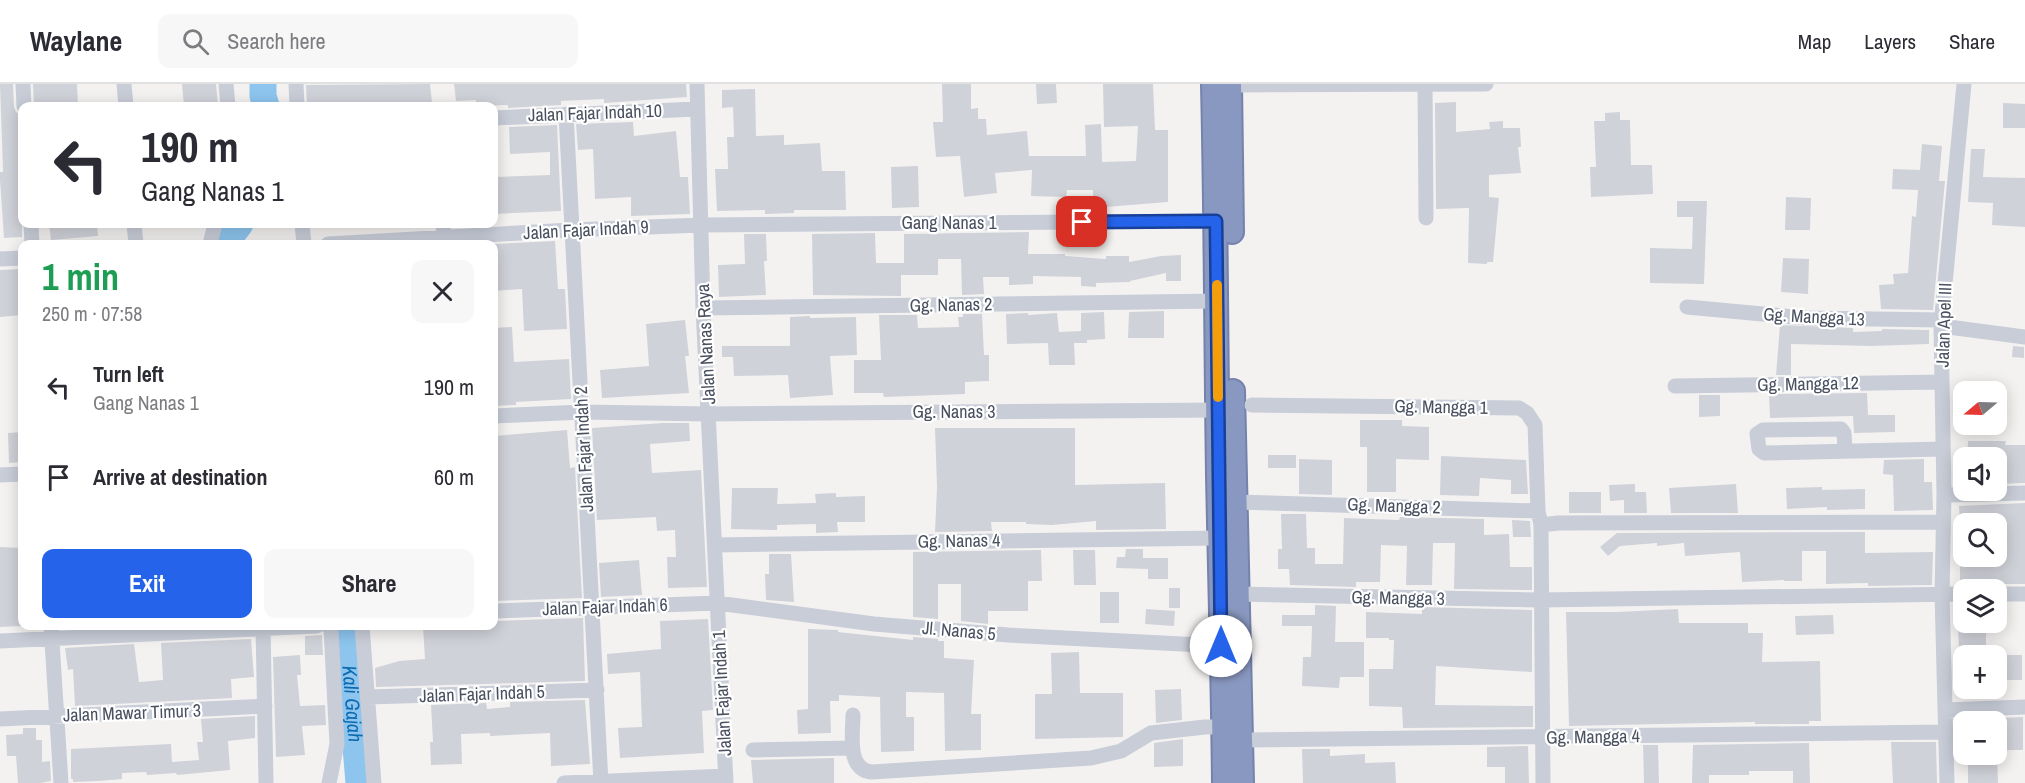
<!DOCTYPE html>
<html lang="en">
<head>
<meta charset="utf-8">
<style>
	body { margin:0; font-family:"Archivo Narrow",sans-serif; background:#f7f7f7; color:#2b2b33; height:100vh; display:flex; flex-direction:column; font-size:22px; white-space:nowrap }
	* { box-sizing:border-box; margin:0 }
	p { font-size:20px; color:#7c7c81 }
	.icon { flex:none; width:33px; height:33px; fill:none; stroke:currentColor; stroke-width:2; stroke-linecap:round; stroke-linejoin:round }
	.map { position:relative; flex:1; overflow:hidden }
	.sheet { position:absolute; left:18px; top:156px; width:480px; height:390px; display:flex; flex-direction:column; background:#fff; border-radius:12px; box-shadow:0 3px 15px #0003 }
	.sheet>* { flex:none }
	.hud { position:absolute; left:18px; top:18px; width:480px; height:126px; border-radius:12px; box-shadow:0 3px 15px #0003; background:#fff; color:#2b2b33; overflow:hidden }
	.needle { width:39px; rotate:251deg }
	.fabs { position:absolute; left:1953px; top:297px; display:grid; gap:12px }
	.fabs a { display:grid; place-items:center; width:54px; height:54px; border-radius:12px; background:#fff; box-shadow:0 3px 15px #0003; font-size:30px }
	.pin { position:absolute; display:grid; place-items:center; width:51px; height:51px; color:#fff; margin:-26px; border-radius:12px; box-shadow:0 3px 9px #0006 }
	.me { position:absolute; width:66px; margin:-33px; rotate:0deg; stroke-linejoin:round; filter:drop-shadow(0 0 4px #0008) }
	.turn { display:flex; align-items:center; gap:21px; height:126px; padding:0 24px; font-size:27px }
	.turn .icon { width:78px; height:78px; stroke-width:2.5 }
	.turn b { display:block; font-size:42px; line-height:51px }
	.round { display:grid; place-items:center; flex:none; width:63px; height:63px; border-radius:12px; background:#f7f7f7 }
	.head { display:flex; align-items:center; justify-content:space-between; height:102px; padding:0 24px }
	h1 { font-size:36px; font-weight:800; line-height:45px; color:#1e9e55 }
	.primary-button { display:flex; gap:12px; margin-top:auto; padding:12px 24px }
	.primary-button a { flex:1; height:69px; border-radius:12px; background:#2563eb; color:#fff; font-size:24px; font-weight:800; line-height:69px; text-align:center }
	.primary-button a+a { background:#f7f7f7; color:#2b2b33 }
	ul { padding:0; list-style:none }
	li { display:flex; align-items:center; gap:18px; height:90px; padding:0 24px }
	li div { flex:1 }
	li b { display:block; font-size:22px }
	li em { font-style:normal }
	header { display:flex; align-items:center; gap:36px; box-sizing:border-box; height:84px; padding:0 30px; background:#fff; border-bottom:2px solid #e1e1e2 }
	header strong { font-size:28px }
	nav { display:flex; gap:33px; margin-inline-start:auto; font-size:21px }
	.search { width:420px; height:54px; background:#f7f7f7; display:flex; align-items:center; gap:15px; box-sizing:border-box; padding:0 21px; border-radius:12px; color:#7c7c81; font-size:22px }
	.map>svg:first-child { display:block }
</style>
</head>
<body>
<header>
<strong>Waylane</strong>
<div class="search"><svg class="icon" aria-label="search" viewBox="0 0 24 24"><circle cx="10" cy="10" r="6"/><path d="M15 15l6 6"/></svg>Search here</div>
<nav><a>Map</a><a>Layers</a><a>Share</a></nav>
</header>
<div class="map">
<svg width="2025" height="699" viewBox="0 0 2025 699">
	<rect width="100%" height="100%" fill="#f4f2f1"/>
	<g fill="none" stroke-linecap="round" stroke-linejoin="round">
		<!-- river -->
		<g stroke="#8dc5ee" stroke-width="27">
			<path d="M263,0V12L266,22"/>
			<path d="M231,160L230,153L240,140"/>
			<path id="s1" d="M346,542L359,699"/>
		</g>
	</g>
	<!-- building -->
	<path fill="#d0d2d9" d="M0,0H13L14,23L16,28L21,31L22,55V153L4,154L0,96V88H3Z
		M33,0H77L78,22H34Z
		M182,0H216L218,22H184Z
		M430,0L432,18L408,21V22H307L306,1Z
		M454,0H686L687,13L604,19V15L561,17V21L508,24V21L476,22V16L456,17Z
		M942,0H971V25L978,24V35H986L987,51L1027,47L1029,72H1086L1085,41L1101,40L1102,78L1136,77L1138,42L1104,43L1103,0H1153L1155,46H1168V118L1093,124V106H1067L1066,113L1031,112L1032,86L995,89L997,109L964,113L960,72L936,73L933,38H943Z
		M1036,0H1056L1057,19L1037,20Z
		M755,5L756,52L784,51V61L820,59L822,87H845L846,126H794V129L765,130V126L717,127L715,85H728L727,53H734L733,23L722,24V6Z
		M1456,18V48L1490,45L1489,38L1503,37V44H1520L1521,63H1518L1521,89L1489,91V113L1499,114L1493,178H1487V180L1468,179L1469,124L1436,125L1435,19Z
		M2003,19L2025,20V44H2003Z
		M1620,28V36H1630L1631,81H1652L1653,110L1591,113L1590,83H1596L1594,37H1605V29Z
		M633,38L634,52L676,47L680,93H688L690,130L631,132V113L595,115L593,65L578,66L576,40Z
		M557,41L561,127L494,130V93L550,91V68L510,70L509,43Z
		M1922,60L1942,62L1939,97H1945L1933,226L1881,225L1879,201L1894,200L1893,190L1908,189L1912,132L1916,133L1918,106L1892,105L1893,85L1920,86Z
		M1971,65H1985L1983,93L2025,94V143L1992,141L1993,119L1968,118Z
		M918,82L919,123L892,124L891,83Z
		M1786,113L1811,114L1810,146H1785Z
		M1677,117H1707L1704,200L1650,199V164L1692,165L1693,133H1677Z
		M49,140H97L98,152L51,156Z
		M1029,148L1028,170H1065V172L1106,175V172H1129V178L1161,172L1181,171V197H1166V189L1130,197V198L1096,199V203L1081,202V193L1033,192V200L1009,201V193H983L984,210L962,211L961,175H938V191H901V212L813,211L812,150L875,149L876,179H904V150Z
		M744,150H766L767,177H764L766,211L719,213L718,181L745,180Z
		M555,157L558,205H565L567,245L524,247L522,205L494,207V160Z
		M1783,174L1809,175L1808,210L1781,208Z
		M22,185V231L0,233V186Z
		M1164,227V254H1128L1129,228Z
		M1104,228L1105,255L1087,256V259H1074L1075,281H1049L1048,259L1007,260L1006,230L1028,229V231L1057,229L1059,248L1081,247V229Z
		M963,230H982L984,271H989V297L965,298V310L884,313L883,309H854V276H881L879,231H917L918,244L959,243L958,233H963Z
		M810,232V234L856,233L857,271L830,272L833,311L790,314L788,291L734,292L733,273H722V262H790V233Z
		M685,236L689,272H685L689,309L602,314L600,286L649,282L646,240Z
		M1780,241L1853,244V248L1882,247V245L1929,246V260L1872,262L1791,260V291H1776Z
		M512,243L514,278L569,275L571,315L516,318V321L494,322V244Z
		M2013,262L2024,263V274L2012,273Z
		M1867,309L1868,331H1895V348L1854,349L1853,332L1770,334L1769,310Z
		M1699,311H1720V332L1699,333Z
		M1360,336H1402V342L1429,343V376L1396,375V408H1367V363H1360Z
		M663,339H689L690,357L650,360L652,389L701,386L707,503L668,504L667,473H676L675,446L657,447L656,433L597,436L592,344Z
		M935,344H1075V401L1165,399L1166,445L1096,446V437L1052,441L1026,440V438H991L992,447L935,448L937,403Z
		M567,346L570,384L575,383L582,514L494,517V352Z
		M22,348V378L9,379L8,349Z
		M1968,357H2006L2005,361H2025V399L1996,400V374H1967Z
		M1268,371H1296V384H1268Z
		M1441,372L1526,376L1528,410H1511V396L1480,394L1479,412L1440,411Z
		M1299,375L1332,376V411L1299,410Z
		M1924,375V398H1932L1933,426L1894,427L1893,391L1883,390L1884,376Z
		M1635,400V408H1646L1647,429H1624V416L1610,417L1609,401Z
		M1736,400L1738,429H1671L1669,404Z
		M1822,403V406L1865,405V425L1827,426V423L1787,425L1786,404Z
		M732,404H778L777,420L816,419L815,410L836,409V413L865,412V438H837L838,448L816,449V440L777,441V446L731,445Z
		M1569,408H1601V429H1569Z
		M2025,419V500H1997V496L1960,497V472H1997V466H1998V440H1960L1959,422Z
		M1281,430H1306L1307,464H1315V480H1343L1344,434L1399,436L1400,433L1484,435V451L1509,450L1510,483H1532V506L1454,505L1455,459H1433L1432,501H1406L1407,462L1381,461L1380,498H1356V503L1290,501L1289,485H1278V465H1282Z
		M1512,436L1530,437L1531,453H1513Z
		M1865,448V469L1933,468L1932,501L1868,502V499L1826,500V467H1802V497H1784V496L1742,498L1740,468L1685,472L1684,459L1657,462V459L1620,462L1608,472L1600,463L1617,449Z
		M0,463L22,464V542L0,543Z
		M1126,465H1143V474H1168V495H1148V485L1116,484L1117,473H1125Z
		M1041,466L1042,497H1028V527H988V540L961,537V500H938V535L913,533V468Z
		M1073,466H1095L1096,501H1074Z
		M769,470H791L794,518L766,516L765,490H769Z
		M639,476L642,511L601,513L599,479Z
		M1169,504H1180V524H1169Z
		M1100,508H1119V539H1100Z
		M1315,521L1336,522L1335,558H1364V593H1340L1339,604L1302,602L1303,573H1311L1312,542H1282V531H1315Z
		M1422,523L1532,526V588L1436,582L1435,621L1533,622V643L1403,644L1402,623L1369,622V585H1393L1394,556H1389V554H1366V528L1422,530Z
		M1146,525L1175,527L1174,542L1145,540Z
		M1678,525L1679,539H1748V549H1763L1762,578L1820,577L1821,637H1809V640H1755V638L1569,642L1566,528H1617Z
		M1833,531L1834,550L1796,551L1795,532Z
		M583,534L585,597L376,603L375,584L399,577L425,575L423,543L494,542V537Z
		M708,535L713,626L702,627L704,669L620,674L618,644L642,643L640,588L608,590L607,570L661,565L660,537Z
		M1958,538H1986V568H1959Z
		M808,545L838,546V548L913,556V553L938,555V557H944V574L974,576L971,630H981V666L945,667L944,609L906,608V633H914V667L881,668L880,613L839,611V617H830L831,649L798,650L797,626L808,625Z
		M322,551L323,571H305V552Z
		M251,555L254,593L231,595L232,614L75,622L73,585L68,586L65,564L134,560L139,598L163,596L161,559Z
		M1079,568L1080,609H1123V653L1035,655V610H1052L1051,569Z
		M300,571L301,591H297L300,622L325,621L326,641L302,642L305,671L276,673L273,573Z
		M2001,571H2022V596H2002Z
		M1181,605L1182,636L1156,639L1155,606Z
		M585,616L590,680L551,682L550,649L490,652V649L461,650L462,680L431,681L430,658H433L431,621L486,619L487,625L510,623V618Z
		M255,632V654L228,657L230,686L177,691L176,689L147,691L146,688L122,689V695L98,697L73,698V695H71V665L171,660L172,678L199,676L197,658H203L201,635Z
		M2023,633V666H2000L1999,634Z
		M23,644H36V656H42V678L50,677L51,697L41,699H18L16,672H7L6,651L23,650Z
		M1955,650H1964V671L1956,672Z
		M1183,655V682L1154,683V659Z
		M1891,658H1936L1937,699H1893Z
		M1809,659L1810,699H1793V687H1749V691H1709V699H1692L1693,661Z
		M1643,661H1658L1659,699H1644Z
		M1528,662L1529,699H1505V683H1487V663Z
		M1302,665H1330V672L1365,670V679L1395,678L1396,699H1303Z
		M1968,670H1997L1998,699H1968Z
		M834,674V699H753L751,676Z"/>
	<g fill="none" stroke-linecap="round" stroke-linejoin="round">
		<defs>
			<path id="highway" d="M1213,0C1216,130 1216,260 1218,390C1220,493 1223,596 1224,699
				M1230,0L1232,148
				M1233,307L1242,699"/>
		</defs>
		<!-- highway casing -->
		<use href="#highway" stroke="#7482ac" stroke-width="26"/>
		<!-- minor -->
		<path stroke="#c8cdd8" stroke-width="15" d="M23,0L24,22
			M124,0L126,22
			M226,0L228,22
			M296,0L297,22
			M697,0L703,224L726,699
			M1230,1L1486,0
			M1425,1L1426,134
			M566,30L601,699
			M494,34L697,25
			M31,140L32,160
			M134,140L136,160
			M302,140L304,160
			M443,140L444,160
			M210,160L215,140
			M328,160L571,146L701,141L1216,137
			M0,175L22,174
			M1687,223L1806,234L1941,236
			M703,224L1218,217
			M1941,242L2025,253
			M1675,302L1942,298
			M1252,321L1519,324L1527,329L1535,341L1538,427
			M494,332L583,328L709,330L1218,326
			M1845,366L1844,349L1841,345L1763,346L1757,350L1759,365L1764,369L1943,365
			M0,391L22,390
			M1949,411L2025,409
			M1235,418L1538,427L1541,441L1543,699
			M1541,441L1558,439L1943,438
			M715,461L1220,454
			M1237,510L1540,516L1964,510
			M1996,510H2025
			M494,527L717,519L874,540L1008,551L1221,562
			M51,542L61,699
			M263,542L266,699
			M328,542L331,545L337,660L329,699
			M362,542L374,699
			M0,557L317,542
			M368,613L597,606
			M1945,626L2025,623
			M853,631C853,649 846,686 872,688L1091,674L1121,667L1151,649L1205,643H1232
			M0,635L265,622
			M1241,656L1945,648
			M753,666L852,664
			M564,699L726,692
			M1947,699L1942,510L1944,411L1941,242L1964,0"/>
		<!-- highway -->
		<use href="#highway" stroke="#8998c0" stroke-width="22"/>
	</g>
	<g fill="none" stroke-linecap="round" stroke-linejoin="round">
		<defs>
			<path id="route" d="M1082,138L1216,137L1221,562"/>
		</defs>
		<!-- route casing -->
		<use href="#route" stroke="#184099" stroke-width="15"/>
		<!-- route -->
		<use href="#route" stroke="#2563eb" stroke-width="10"/>
		<!-- slow -->
		<path stroke="#f59e0b" stroke-width="10" d="M1217,201L1218,313"/>
	</g>
	<g text-anchor="middle" stroke-width="4.5" stroke-linejoin="round" paint-order="stroke">
		<!-- street labels -->
		<g font-size="18" fill="#49505f" stroke="#fff">
			<text transform="translate(595 29) rotate(-2)" y="6">Jalan Fajar Indah 10</text>
			<text x="949" y="145">Gang Nanas 1</text>
			<text transform="translate(586 146) rotate(-3)" y="6">Jalan Fajar Indah 9</text>
			<text transform="translate(951 221) rotate(-1)" y="6">Gg. Nanas 2</text>
			<text transform="translate(1814 233) rotate(3)" y="6">Gg. Mangga 13</text>
			<text transform="translate(1944 241) rotate(-88)" y="6">Jalan Apel III</text>
			<text transform="translate(706 260) rotate(-93)" y="6">Jalan Nanas Raya</text>
			<text transform="translate(1808 300) rotate(-1)" y="6">Gg. Mangga 12</text>
			<text transform="translate(1441 323) rotate(1)" y="6">Gg. Mangga 1</text>
			<text x="954" y="334">Gg. Nanas 3</text>
			<text transform="translate(584 365) rotate(-93)" y="6">Jalan Fajar Indah 2</text>
			<text transform="translate(1394 422) rotate(2)" y="6">Gg. Mangga 2</text>
			<text transform="translate(959 457) rotate(-1)" y="6">Gg. Nanas 4</text>
			<text transform="translate(1398 514) rotate(1)" y="6">Gg. Mangga 3</text>
			<text transform="translate(605 523) rotate(-2)" y="6">Jalan Fajar Indah 6</text>
			<text transform="translate(959 547) rotate(5)" y="6">Jl. Nanas 5</text>
			<text transform="translate(722 609) rotate(-93)" y="6">Jalan Fajar Indah 1</text>
			<text transform="translate(482 610) rotate(-2)" y="6">Jalan Fajar Indah 5</text>
			<text transform="translate(132 629) rotate(-2)" y="6">Jalan Mawar Timur 3</text>
			<text transform="translate(1593 653) rotate(-1)" y="6">Gg. Mangga 4</text>
		</g>
		<!-- water labels -->
		<g font-size="20" font-style="italic" fill="#0b69b0" stroke="#fff">
			<text dy="7" stroke="none"><textPath href="#s1" startOffset="78">Kali Gajah</textPath></text>
		</g>
	</g>
</svg>
<div class="fabs">
<a><svg class="needle" viewBox="-14 -14 28 28"><path d="M0-13l5 13h-10z" fill="#e53935"/><path d="M0 13l5-13h-10z" fill="#7c7c81"/></svg></a>
<a><svg class="icon" aria-label="sound" viewBox="0 0 24 24"><path d="M4 9h4l5-4v14l-5-4H4zM17 9q2 3 0 6"/></svg></a>
<a><svg class="icon" aria-label="search" viewBox="0 0 24 24"><circle cx="10" cy="10" r="6"/><path d="M15 15l6 6"/></svg></a>
<a><svg class="icon" aria-label="layers" viewBox="0 0 24 24"><path d="M12 4l9 5-9 5-9-5zM3 14l9 5 9-5"/></svg></a>
<a>+</a>
<a>−</a>
</div>
<div class="pin" style="left:1082px;top:138px;background:#d93025"><svg class="icon" aria-label="arrive" viewBox="0 0 24 24"><path d="M6 21V4h12l-3 4 3 4H6"/></svg></div>
<svg class="me" style="left:1221px;top:562px" viewBox="-20 -20 40 40"><circle r="19" fill="#fff"/><path d="M0-13L10 11 0 6-10 11z" fill="#2563eb"/></svg>
<div class="hud">
<div class="turn"><svg class="icon" aria-label="left" viewBox="0 0 24 24"><path d="M17 20v-9H6M10 6l-5 5 5 5"/></svg><div><b>190 m</b>Gang Nanas 1</div></div>
</div>
<section class="sheet">
<div class="head"><div><h1>1 min</h1><p>250 m · 07:58</p></div><a class="round"><svg class="icon" aria-label="close" viewBox="0 0 24 24"><path d="M6 6l12 12M18 6L6 18"/></svg></a></div>
<ul>
<li><svg class="icon" aria-label="left" viewBox="0 0 24 24"><path d="M17 20v-9H6M10 6l-5 5 5 5"/></svg><div><b>Turn left</b><p>Gang Nanas 1</p></div><em>190 m</em></li>
<li><svg class="icon" aria-label="arrive" viewBox="0 0 24 24"><path d="M6 21V4h12l-3 4 3 4H6"/></svg><div><b>Arrive at destination</b></div><em>60 m</em></li>
</ul>
<div class="primary-button"><a>Exit</a><a>Share</a></div>
</section>
</div>
</body>
</html>
